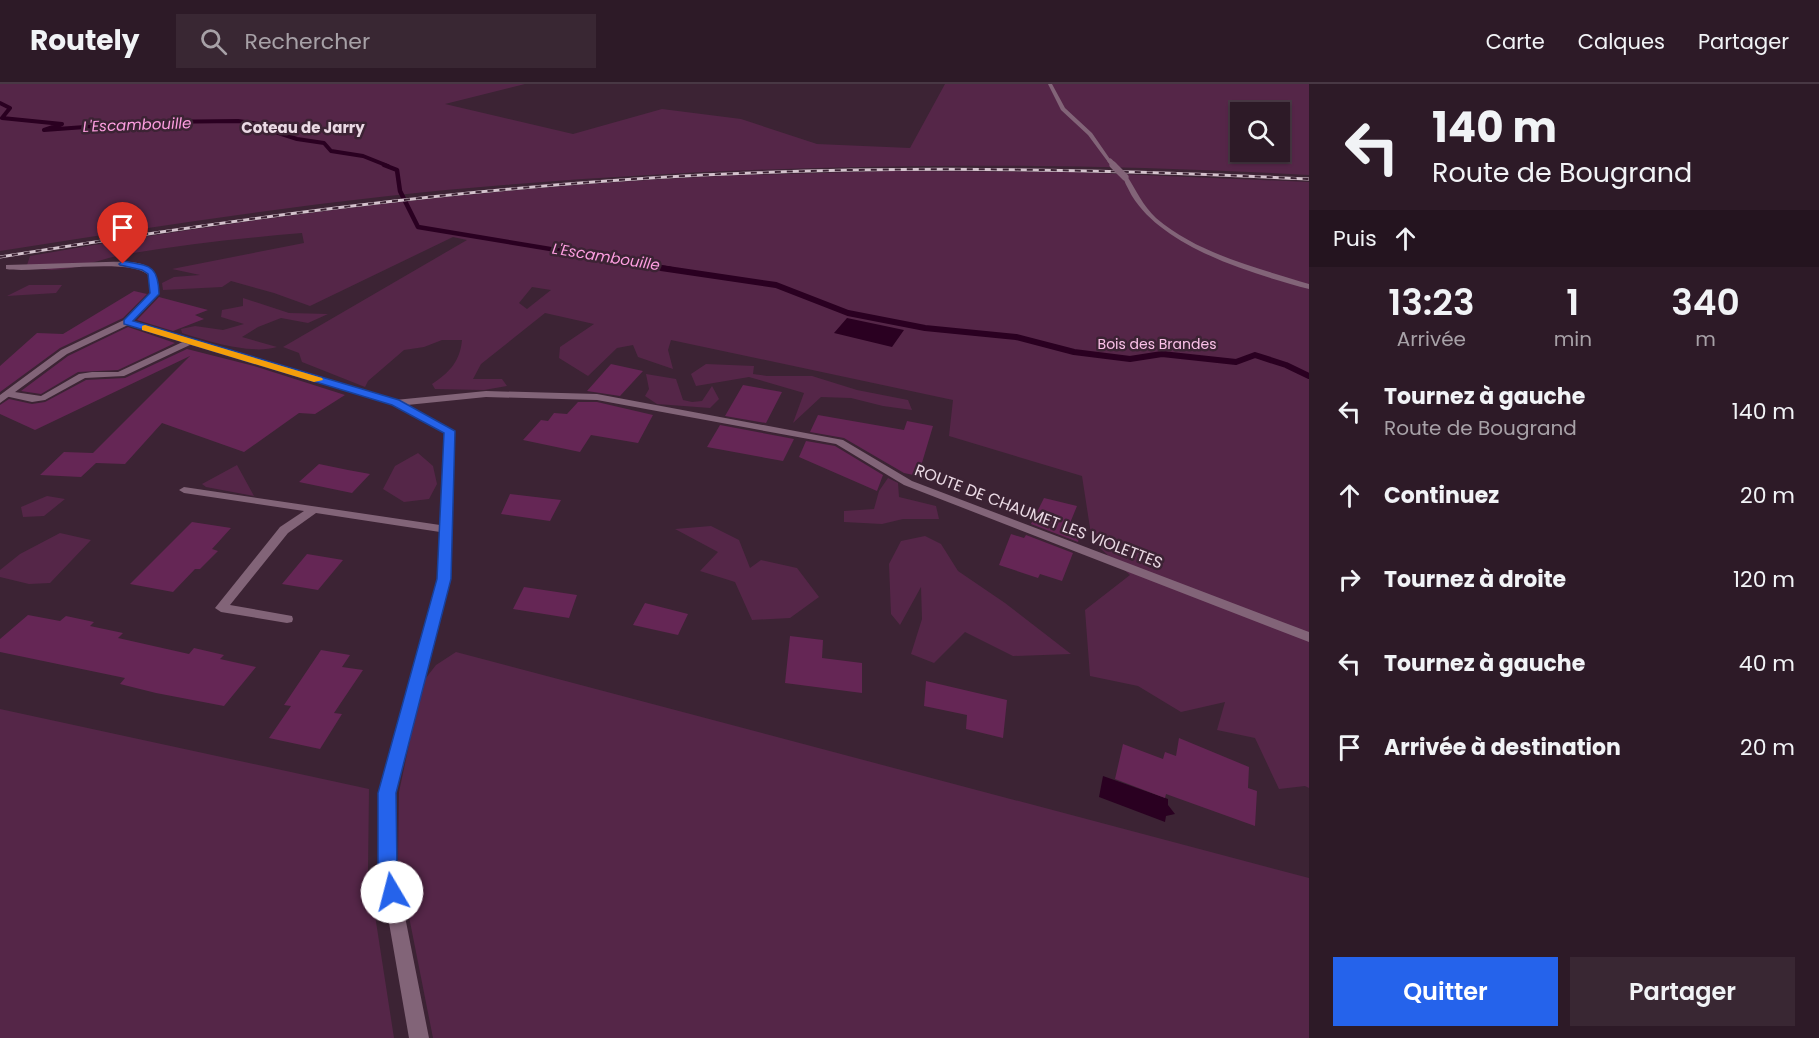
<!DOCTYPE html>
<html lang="fr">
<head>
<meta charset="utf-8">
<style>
	body { margin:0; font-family:Poppins,sans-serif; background:#392733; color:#f1f3f6; height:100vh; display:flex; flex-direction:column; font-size:22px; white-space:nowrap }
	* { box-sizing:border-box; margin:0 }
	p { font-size:20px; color:#a7a1a7 }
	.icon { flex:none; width:33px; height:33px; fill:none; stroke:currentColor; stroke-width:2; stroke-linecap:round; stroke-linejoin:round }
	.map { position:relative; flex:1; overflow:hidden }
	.details { display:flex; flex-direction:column; background:#2d1a27; width:510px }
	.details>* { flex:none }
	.guide { background:#2d1a27; color:#f1f3f6; overflow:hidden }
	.fabs { position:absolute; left:1230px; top:18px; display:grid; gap:12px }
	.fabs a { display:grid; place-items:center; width:60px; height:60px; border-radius:0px; background:#2d1a27; box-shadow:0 2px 4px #0004,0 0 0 2px #483844; font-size:30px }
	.pin { position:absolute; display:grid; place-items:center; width:51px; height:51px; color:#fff; margin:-62px -26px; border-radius:50% 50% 50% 0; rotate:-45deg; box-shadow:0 0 6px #0007 }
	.pin .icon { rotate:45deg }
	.me { position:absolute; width:66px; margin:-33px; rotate:352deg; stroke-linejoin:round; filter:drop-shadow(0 0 4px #0008) }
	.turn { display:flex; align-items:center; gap:21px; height:126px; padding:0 24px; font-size:27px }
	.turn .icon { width:78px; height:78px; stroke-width:2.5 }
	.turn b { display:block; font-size:42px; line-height:51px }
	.then { display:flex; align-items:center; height:57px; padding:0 24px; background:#0003; gap:12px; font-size:22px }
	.eta { display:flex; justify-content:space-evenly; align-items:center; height:102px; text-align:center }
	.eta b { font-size:36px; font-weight:600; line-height:42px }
	.action { display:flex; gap:12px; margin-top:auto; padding:12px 24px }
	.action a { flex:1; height:69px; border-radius:0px; background:#2563eb; color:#fff; font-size:24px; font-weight:600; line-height:69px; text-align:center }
	.action a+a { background:#392733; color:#f1f3f6 }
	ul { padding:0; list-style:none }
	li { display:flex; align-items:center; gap:18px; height:84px; padding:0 24px }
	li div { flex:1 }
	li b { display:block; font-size:22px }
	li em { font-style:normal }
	header { display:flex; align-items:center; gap:36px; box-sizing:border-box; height:84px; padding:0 30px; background:#2d1a27; border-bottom:2px solid #483844 }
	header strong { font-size:28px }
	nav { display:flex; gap:33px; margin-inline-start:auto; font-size:21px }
	.search { width:420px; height:54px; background:#392733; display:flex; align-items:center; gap:15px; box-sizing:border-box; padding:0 21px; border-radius:0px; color:#a7a1a7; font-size:22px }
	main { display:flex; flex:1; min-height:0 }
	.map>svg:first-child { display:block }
</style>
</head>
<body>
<header>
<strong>Routely</strong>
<div class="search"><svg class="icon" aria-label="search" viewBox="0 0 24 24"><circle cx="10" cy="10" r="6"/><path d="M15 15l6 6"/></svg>Rechercher</div>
<nav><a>Carte</a><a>Calques</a><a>Partager</a></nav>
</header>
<main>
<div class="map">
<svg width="1309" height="954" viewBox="0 0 1309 954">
	<rect width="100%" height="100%" fill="#3c2334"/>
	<!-- green -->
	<path fill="#552648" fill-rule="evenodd" d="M0,0H525L445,20L573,50L662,25L741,35L817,60L910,64L945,0H1309V91C1045,76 781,79 517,100C344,113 172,140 0,167ZM1240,28H1280V68H1240Z
		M895,87L1072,88L1309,98V704L1305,702L1279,705L1255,654L1217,646L1225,618L1181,628L1138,602L1090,592L1085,526L1130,491L1092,457L1082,392L949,352L953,316L671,256L668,266L673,285L638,273L633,261L617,264L588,292L559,274L560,263L594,240L545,229L481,280L473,295H502L507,302L484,306L435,305L432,300C450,288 460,277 462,256H442L424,263L404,266L368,297L365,303L302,278L299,269L283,263L467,156L453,153L310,222L274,209L231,197L222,203L163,206L162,199L174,193L200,191L172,185L304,159L302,149C244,154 185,160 127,170C95,175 59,195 27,181L30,172C251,133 475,105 700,93C765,90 830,89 895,87ZM532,203L551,206L527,225L519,219Z
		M29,201H62L56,209L7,212Z
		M243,214L289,229L328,230L308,239L281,234L258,243L242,253L277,263C251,271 208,257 182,249L181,245L195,242L223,246L244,240L221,233L222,226L243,222Z
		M706,280L754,282L753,290L767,292H812L857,306L908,316L912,326L883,322L851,314L821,313L793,339L804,309L749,293L696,302L691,290Z
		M646,290L676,295L683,316L692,318L702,317L712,302L719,315L710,324L657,320L645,312L649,305Z
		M418,369L433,382L437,400L429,415L404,418L383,405L395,382Z
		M237,381L254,412L206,403L202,400Z
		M888,394L898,399L899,413L936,422L939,435H903L882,440L844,438V427L874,425L879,407Z
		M47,412L65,415L44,432L23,433L21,423Z
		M711,442L739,456L750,484L761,476L797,484L819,513L790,534L752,536L735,498L700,487L718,468L675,445Z
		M60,449L91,456L50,499L29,500L0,493V486L20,470Z
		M925,452L941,460L958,487L1005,519L1071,570L1013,572L965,548L934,579L911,570L922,535L921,503L900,541L891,530L889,480L901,457Z
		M456,568L1309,794V954H433L398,777L399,708L422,599L436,581Z
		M0,625L369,705L368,786L394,954H0Z"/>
	<!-- water -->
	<path fill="#2a0021" d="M847,234L904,246L892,263L834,249Z
		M1103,692L1168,715V721L1175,730L1166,732L1165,738L1099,713Z"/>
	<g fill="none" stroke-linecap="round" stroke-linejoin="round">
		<!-- stream-far2 -->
		<path stroke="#2a0021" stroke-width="4" d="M0,19L10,24L2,34L62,40L44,46L153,38L238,37L259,40L269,46L297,55L324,59L331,67L363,72L388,82"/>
		<!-- stream-far1 -->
		<path stroke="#2a0021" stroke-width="4.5" d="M384,81L397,86L400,107L418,143L671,185"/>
		<!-- stream -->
		<path stroke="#2a0021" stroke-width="6" d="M661,184L776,201L848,229L925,244L1016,253L1074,268L1130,275L1162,270L1236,278L1255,271L1286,281L1309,292"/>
	</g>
	<!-- building -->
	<path fill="#652655" d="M134,207L147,210L123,234L60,264L0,308V282L37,249L63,250Z
		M159,213L208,226L195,231L204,235L173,247L137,236Z
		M128,243L175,259L118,286L78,288L41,310L21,307L68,272Z
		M187,265L254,282L345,311L315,330L299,329L244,368L162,339L125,380L96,379L81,393L40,391L64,368L93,369L190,272L35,346L0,330V321L9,315L32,320L45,318L86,296L125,294Z
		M611,280L643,287L620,312L587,307Z
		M743,301L782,308L766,339L725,332Z
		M578,318H597L653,331L638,359L591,351L580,368L523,356L541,336L548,337L554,329L567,330Z
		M818,331L904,346L907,337L933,342L918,392L904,389L844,354L810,348Z
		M720,341L794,355L783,377L707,363Z
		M806,357L835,362L883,391L877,407L799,373Z
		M319,380L348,386L370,390L352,409L299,398Z
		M510,410L561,416L550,437L501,430Z
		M1044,414L1077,422L1068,444L1081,449L1078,458L1031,440Z
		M192,438L231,444L212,465L218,467L200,485H195L173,508L130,500Z
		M1011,450L1024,454L1026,451L1073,469L1062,497L1040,490L1038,494L999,481Z
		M307,470L343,476L318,506L282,500Z
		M524,503L577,511L569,534L513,525Z
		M645,519L688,530L678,551L633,541Z
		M28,531L60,537L66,532L94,538L90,542L123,549L118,554L189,570L194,564L224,571L220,575L256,583L224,622L156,609L120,600L125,594L0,568V555Z
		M790,552L823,556L822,574L862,579V609L785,599Z
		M321,566L350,571L342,583L363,586L334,629L342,630L320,665L269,654L291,622L284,621Z
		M926,597L1007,616L1003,654L966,645L967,631L924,622Z
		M1179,654L1249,683L1248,704L1257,707L1255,742L1166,710L1165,714L1115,695L1123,660L1163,675L1165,668L1176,672Z"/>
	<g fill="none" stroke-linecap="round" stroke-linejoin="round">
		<!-- lane -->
		<path fill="#826478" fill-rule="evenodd" d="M189,255L192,256V260L124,292L85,294L45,316L32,318L5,312L3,310L8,307L41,312L79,290L92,288H118Z"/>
		<!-- street -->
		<path fill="#826478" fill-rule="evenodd" d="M1048,0H1052L1065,24L1092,49L1112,78H1108L1088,51L1061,26Z
			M1123,92H1127C1136,106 1143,122 1156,134C1198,170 1258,184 1309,200V205C1253,190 1164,164 1132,112C1129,106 1124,98 1123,92Z
			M106,178C134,178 159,174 159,210L133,237L395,316L486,307L597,310L843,356L912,397L1309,548V558L904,401L836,360L597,316L486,313L407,321L454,347L450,495L395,709L396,787L429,954H409L380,787L379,709L438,495L440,448L316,429L288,449L230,521L292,532L293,535L292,538L287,539L221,528L215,524L280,443L304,427L184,409L179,406L184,403L440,441L444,348L393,321L128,241L67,270L0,319V311L61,266L124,236L151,209L149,192C132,172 37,190 6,185V181Z"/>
		<defs>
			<path id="rail" d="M0,173C233,135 466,103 702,91C904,81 1107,85 1309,95"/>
		</defs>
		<!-- rail casing -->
		<use href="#rail" stroke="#d4c2cd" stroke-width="3"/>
		<!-- rail -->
		<use href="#rail" stroke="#3c2334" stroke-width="2" stroke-dasharray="6" stroke-linecap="butt"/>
		<!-- street-bridge-far1 -->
		<path stroke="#826478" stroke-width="5" d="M1110,77L1115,82"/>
		<!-- street-bridge -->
		<path stroke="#826478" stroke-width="7" d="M1113,81L1125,93"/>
	</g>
	<!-- route -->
	<path fill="#2563eb" stroke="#184099" stroke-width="1.5" d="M123,177C149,182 158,180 159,210L133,237L399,316L455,347L451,495L396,709L397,787L402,808L399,814L392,817L385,814L378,787V709L437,495L444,349L392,321L124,240V236L150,209L148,190L142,186L120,181L119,180Z"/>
	<!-- slow -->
	<path fill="#f59e0b" d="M145,241L322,294L323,296L314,298L142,246V242Z"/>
	<g text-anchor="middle" stroke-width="5" stroke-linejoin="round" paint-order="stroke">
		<!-- far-park labels -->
		<g font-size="14" fill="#fac0e7" stroke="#3c2334">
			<text x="1157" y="265">Bois des Brandes</text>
		</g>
		<!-- far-water labels -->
		<g font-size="15" font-style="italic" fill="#fd9ee0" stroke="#3c2334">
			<text transform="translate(137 41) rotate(-2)" y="5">L'Escambouille</text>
			<text transform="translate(606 173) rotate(9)" y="5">L'Escambouille</text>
		</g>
		<!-- far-neighbourhood labels -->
		<g font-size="15" font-weight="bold" fill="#ead9e4" stroke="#3c2334">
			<text x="303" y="49">Coteau de Jarry</text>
		</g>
		<!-- street labels -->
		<g font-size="16" fill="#ead9e4" stroke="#3c2334">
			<text transform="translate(1039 432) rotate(21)" y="6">ROUTE DE CHAUMET LES VIOLETTES</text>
		</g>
	</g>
</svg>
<div class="fabs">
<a><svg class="icon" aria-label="search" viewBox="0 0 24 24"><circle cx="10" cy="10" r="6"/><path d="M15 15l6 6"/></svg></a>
</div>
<div class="pin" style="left:123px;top:180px;background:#d93025"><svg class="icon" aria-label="arrive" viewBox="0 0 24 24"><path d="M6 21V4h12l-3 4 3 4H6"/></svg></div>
<svg class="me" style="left:392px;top:808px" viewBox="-20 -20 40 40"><circle r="19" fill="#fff"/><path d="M0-13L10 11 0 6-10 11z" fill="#2563eb"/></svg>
</div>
<section class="details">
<div class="guide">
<div class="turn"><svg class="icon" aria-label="left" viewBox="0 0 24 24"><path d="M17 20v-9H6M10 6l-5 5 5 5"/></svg><div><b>140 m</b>Route de Bougrand</div></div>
<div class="then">Puis<svg class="icon" aria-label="ahead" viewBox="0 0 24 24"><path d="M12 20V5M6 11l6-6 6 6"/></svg></div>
</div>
<div class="eta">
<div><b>13:23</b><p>Arrivée</p></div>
<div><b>1</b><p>min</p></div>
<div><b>340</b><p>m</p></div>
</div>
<ul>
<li><svg class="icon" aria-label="left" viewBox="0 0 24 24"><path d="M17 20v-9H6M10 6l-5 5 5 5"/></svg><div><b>Tournez à gauche</b><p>Route de Bougrand</p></div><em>140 m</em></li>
<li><svg class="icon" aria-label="ahead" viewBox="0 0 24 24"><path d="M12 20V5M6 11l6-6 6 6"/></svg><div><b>Continuez</b></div><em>20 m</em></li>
<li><svg class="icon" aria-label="right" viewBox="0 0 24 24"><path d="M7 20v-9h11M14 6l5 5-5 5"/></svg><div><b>Tournez à droite</b></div><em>120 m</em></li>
<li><svg class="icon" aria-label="left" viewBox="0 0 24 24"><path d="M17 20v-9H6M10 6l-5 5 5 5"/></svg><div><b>Tournez à gauche</b></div><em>40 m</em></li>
<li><svg class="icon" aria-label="arrive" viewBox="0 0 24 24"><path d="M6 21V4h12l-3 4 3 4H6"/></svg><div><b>Arrivée à destination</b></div><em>20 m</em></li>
</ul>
<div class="action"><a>Quitter</a><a>Partager</a></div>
</section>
</main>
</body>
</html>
